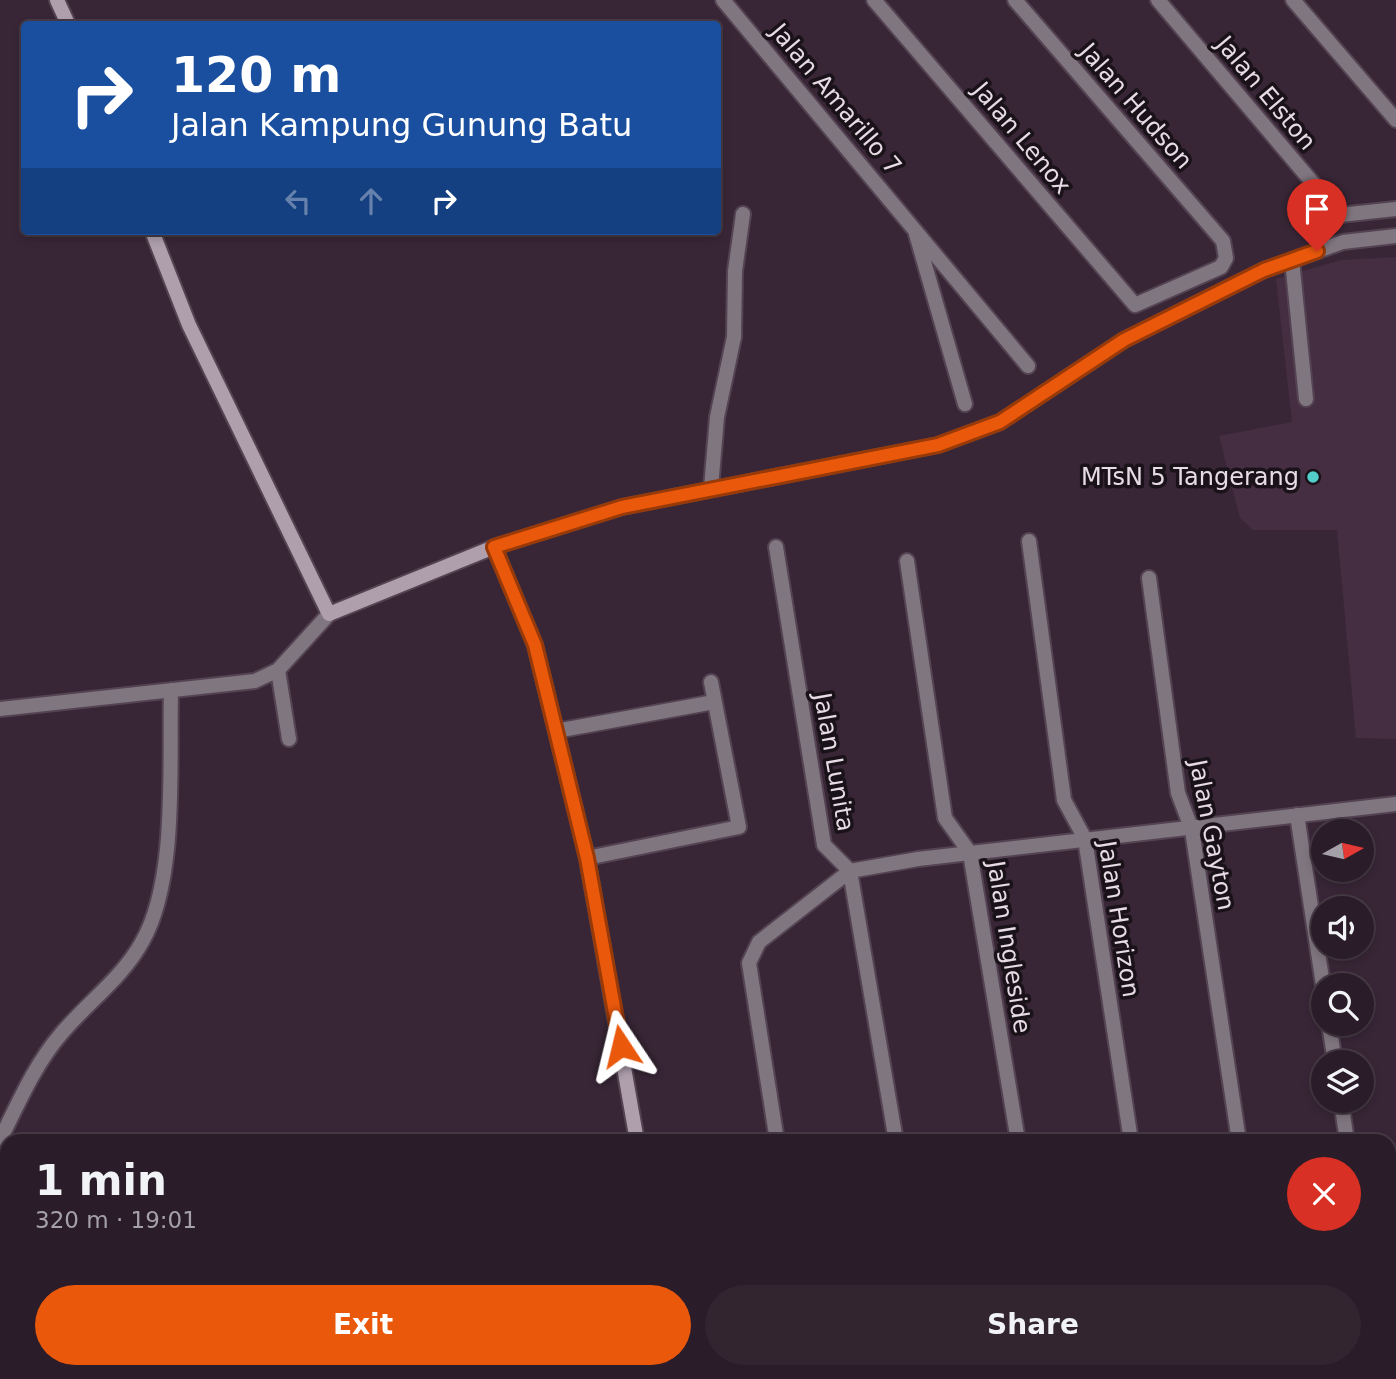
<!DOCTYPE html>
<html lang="en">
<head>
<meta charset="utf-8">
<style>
	body { margin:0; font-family:"DejaVu Sans",sans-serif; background:#322530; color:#f1f3f6; height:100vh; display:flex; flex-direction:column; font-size:26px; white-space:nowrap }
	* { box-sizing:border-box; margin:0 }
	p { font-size:23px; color:#a5a1a8 }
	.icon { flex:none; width:38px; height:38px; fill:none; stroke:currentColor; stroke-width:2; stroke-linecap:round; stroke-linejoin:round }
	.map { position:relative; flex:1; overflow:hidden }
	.drawer { position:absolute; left:0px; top:1134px; width:1396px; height:245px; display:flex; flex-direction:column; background:#2a1c28; border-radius:21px 21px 0 0; box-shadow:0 4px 10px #0003,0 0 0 2px #463a45 }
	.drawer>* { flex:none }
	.guide { position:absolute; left:21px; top:21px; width:700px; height:214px; border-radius:7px; box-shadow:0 4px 10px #0003,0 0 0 2px #463a45; background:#1a4fa0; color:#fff; overflow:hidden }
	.needle { width:46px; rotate:82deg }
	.tools { position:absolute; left:1311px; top:819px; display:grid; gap:14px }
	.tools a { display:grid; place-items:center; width:63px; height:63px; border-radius:50%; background:#2a1c28; box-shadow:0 4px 10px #0003,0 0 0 2px #463a45; font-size:35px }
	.pin { position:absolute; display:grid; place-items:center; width:60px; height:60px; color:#fff; margin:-72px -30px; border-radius:50% 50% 50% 0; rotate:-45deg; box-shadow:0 0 7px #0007 }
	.pin .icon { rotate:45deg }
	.me { position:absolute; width:77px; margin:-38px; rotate:350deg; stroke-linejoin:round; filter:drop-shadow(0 0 5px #0008) }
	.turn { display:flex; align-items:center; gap:24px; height:147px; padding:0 35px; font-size:32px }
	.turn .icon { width:91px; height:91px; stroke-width:2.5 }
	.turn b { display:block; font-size:49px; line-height:60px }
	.lanes { display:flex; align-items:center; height:66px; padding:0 35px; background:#0003; justify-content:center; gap:35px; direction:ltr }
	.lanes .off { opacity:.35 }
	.round { display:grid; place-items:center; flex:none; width:74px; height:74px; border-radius:37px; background:#322530 }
	.overview { display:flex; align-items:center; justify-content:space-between; height:119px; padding:0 35px }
	h1 { font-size:42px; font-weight:800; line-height:52px }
	.action { display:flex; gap:14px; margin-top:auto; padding:14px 35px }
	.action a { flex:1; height:80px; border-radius:42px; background:#ea580c; color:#fff; font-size:28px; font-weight:800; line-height:80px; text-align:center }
	.action a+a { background:#322530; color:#f1f3f6 }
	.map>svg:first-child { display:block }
</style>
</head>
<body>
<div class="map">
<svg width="1396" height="1379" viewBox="0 0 1396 1379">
	<rect width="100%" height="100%" fill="#382636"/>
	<!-- built -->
	<path fill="#452d42" d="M1396,257V739L1356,738L1337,530H1253L1240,518L1219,436L1292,422L1276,279L1341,260Z"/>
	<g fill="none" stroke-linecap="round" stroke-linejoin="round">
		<defs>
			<path id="lane" d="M1292,260L1306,399"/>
			<path id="street" d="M723,0L1028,366
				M874,0L1135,305L1221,267L1226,258L1223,241L1015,0
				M1158,0L1340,215L1396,209
				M1293,0L1396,120
				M916,234L965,404
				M711,488L717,417L734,337L735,271L743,214
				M1029,541L1064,800L1085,839L1131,1141
				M494,547L622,507L938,445L1000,422L1124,340L1264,270L1343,242L1396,236
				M776,547L824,845L850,871L896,1141
				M907,561L945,818L970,853L1018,1141
				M1149,578L1178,793L1192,830L1239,1141
				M278,670L289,739
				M0,709L255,681L278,670L329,614
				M556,731L714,702
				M1297,815L1323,985
				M587,858L739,827L711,682
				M1329,1024L1335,1062
				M1341,1101L1347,1141
				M0,1140C18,1104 35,1064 61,1034C87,1003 123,977 142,942C178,880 169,762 171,690
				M777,1141L749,963L759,942L850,871L918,859L1396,804
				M937,1372L938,1379
				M1055,1372L1056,1379
				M1166,1372L1167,1379
				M1275,1372L1276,1379
				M1383,1372L1384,1379"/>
			<path id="secondary" d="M57,0L68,24
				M152,231L189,325L329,614L494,547L535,645L587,858L637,1141
				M632,1379L633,1372"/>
		</defs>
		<!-- lane casing -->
		<use href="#lane" stroke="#544352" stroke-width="18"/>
		<!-- street casing -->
		<use href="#street" stroke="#544352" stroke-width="18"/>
		<!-- secondary casing -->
		<use href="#secondary" stroke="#544352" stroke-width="18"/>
		<!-- lane -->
		<use href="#lane" stroke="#80767f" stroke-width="14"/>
		<!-- street -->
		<use href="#street" stroke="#80767f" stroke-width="14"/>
		<!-- secondary -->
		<use href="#secondary" stroke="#af9fad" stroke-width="14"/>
	</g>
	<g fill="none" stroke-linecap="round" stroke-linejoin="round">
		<defs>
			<path id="route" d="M621,1046L587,858L535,645L494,547L622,507L938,445L1000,422L1124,340L1264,270L1317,251"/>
		</defs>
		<!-- route casing -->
		<use href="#route" stroke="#983908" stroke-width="18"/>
		<!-- route -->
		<use href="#route" stroke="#ea580c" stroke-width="12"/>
	</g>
	<!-- markers -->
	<circle fill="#53cdca" stroke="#1a1219" stroke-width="2.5" cx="1313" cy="477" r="7"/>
	<g text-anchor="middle" stroke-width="7" stroke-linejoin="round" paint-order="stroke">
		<!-- street labels -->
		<g font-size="24" fill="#e7dbe6" stroke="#1a1219">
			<text transform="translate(1266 93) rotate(50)" y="8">Jalan Elston</text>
			<text transform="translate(836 99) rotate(50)" y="8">Jalan Amarillo 7</text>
			<text transform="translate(1136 106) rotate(49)" y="8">Jalan Hudson</text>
			<text transform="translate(1022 138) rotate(50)" y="8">Jalan Lenox</text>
			<text transform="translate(834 762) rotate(80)" y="8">Jalan Lunita</text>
			<text transform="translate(1212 835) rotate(79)" y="8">Jalan Gayton</text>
			<text transform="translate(1119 919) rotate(81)" y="8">Jalan Horizon</text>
			<text transform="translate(1009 947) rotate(81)" y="8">Jalan Ingleside</text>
		</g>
		<!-- poi labels -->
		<g font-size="24" fill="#e7dbe6" stroke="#1a1219" text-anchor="end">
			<text x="1299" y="485">MTsN 5 Tangerang</text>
		</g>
	</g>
</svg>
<div class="tools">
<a><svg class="needle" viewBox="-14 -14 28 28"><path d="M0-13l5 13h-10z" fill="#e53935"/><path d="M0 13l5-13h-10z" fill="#a5a1a8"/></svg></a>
<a><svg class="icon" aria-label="sound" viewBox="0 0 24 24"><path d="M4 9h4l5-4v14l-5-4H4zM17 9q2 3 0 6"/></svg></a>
<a><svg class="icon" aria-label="search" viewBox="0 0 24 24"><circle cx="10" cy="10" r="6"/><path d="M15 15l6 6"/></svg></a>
<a><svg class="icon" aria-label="layers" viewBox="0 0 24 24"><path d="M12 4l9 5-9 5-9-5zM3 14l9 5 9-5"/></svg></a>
</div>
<div class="pin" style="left:1317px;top:251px;background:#d93025"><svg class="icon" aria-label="arrive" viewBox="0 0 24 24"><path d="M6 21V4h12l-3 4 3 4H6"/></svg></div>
<svg class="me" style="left:621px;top:1046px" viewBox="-20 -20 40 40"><path d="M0-17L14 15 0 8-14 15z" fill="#ea580c" stroke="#fff" stroke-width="4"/></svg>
<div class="guide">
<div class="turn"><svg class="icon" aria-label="right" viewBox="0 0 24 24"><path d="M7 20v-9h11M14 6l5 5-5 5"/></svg><div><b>120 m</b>Jalan Kampung Gunung Batu</div></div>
<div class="lanes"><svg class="icon off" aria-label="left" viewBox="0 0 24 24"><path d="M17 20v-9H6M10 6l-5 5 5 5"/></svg><svg class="icon off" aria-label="ahead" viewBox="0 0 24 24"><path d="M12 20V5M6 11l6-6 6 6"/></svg><svg class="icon" aria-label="right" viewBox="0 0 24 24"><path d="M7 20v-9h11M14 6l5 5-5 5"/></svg></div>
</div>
<section class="drawer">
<div class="overview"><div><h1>1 min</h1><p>320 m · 19:01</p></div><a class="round" style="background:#d93025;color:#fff"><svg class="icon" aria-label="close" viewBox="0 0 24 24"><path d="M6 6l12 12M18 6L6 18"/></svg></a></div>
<div class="action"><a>Exit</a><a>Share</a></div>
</section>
</div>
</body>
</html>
